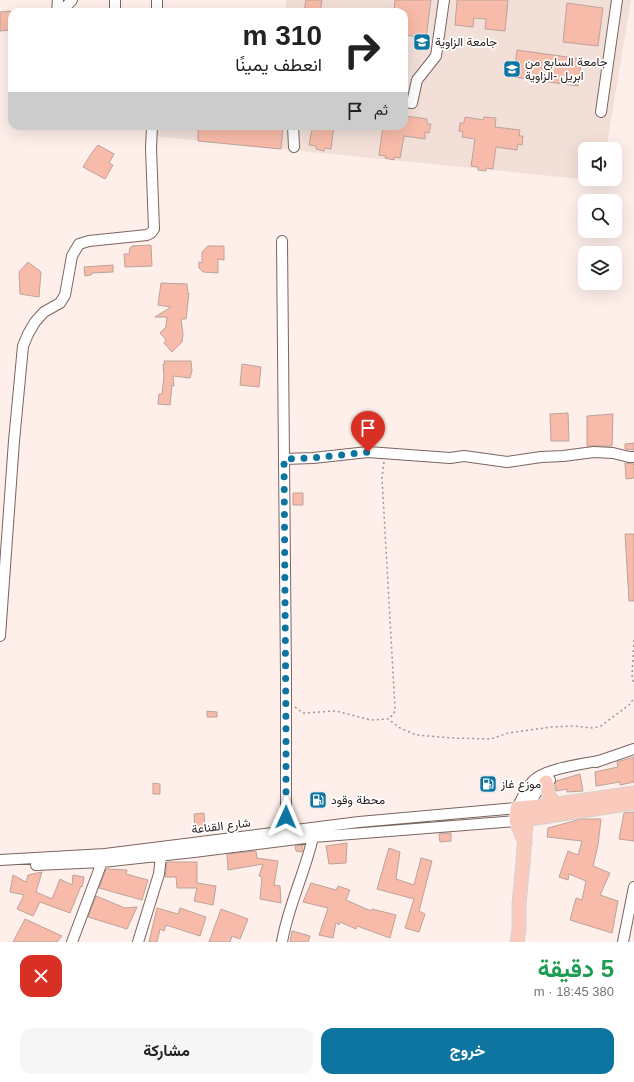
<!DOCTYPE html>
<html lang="ar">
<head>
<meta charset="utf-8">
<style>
	body { margin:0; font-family:Helvetica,Vazirmatn,sans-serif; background:#f6f6f6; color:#222; direction:rtl; height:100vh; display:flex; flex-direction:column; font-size:15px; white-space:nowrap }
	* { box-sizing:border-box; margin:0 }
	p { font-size:13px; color:#767676 }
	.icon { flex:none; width:22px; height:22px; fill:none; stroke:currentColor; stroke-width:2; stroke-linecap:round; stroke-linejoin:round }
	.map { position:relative; height:942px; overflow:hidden; direction:ltr }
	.details { display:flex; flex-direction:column; background:#fff; flex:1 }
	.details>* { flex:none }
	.top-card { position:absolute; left:8px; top:8px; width:400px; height:122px; border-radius:12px; box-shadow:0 4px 16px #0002; direction:rtl; background:#fff; color:#222; overflow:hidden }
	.fabs { position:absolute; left:578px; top:142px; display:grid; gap:8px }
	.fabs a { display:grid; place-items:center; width:44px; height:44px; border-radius:8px; background:#fff; box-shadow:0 4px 16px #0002; font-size:20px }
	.pin { position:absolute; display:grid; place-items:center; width:34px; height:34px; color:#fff; margin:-41px -17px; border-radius:50% 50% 50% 0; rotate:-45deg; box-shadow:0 0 4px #0007 }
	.pin .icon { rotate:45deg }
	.me { position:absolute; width:44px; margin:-22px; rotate:1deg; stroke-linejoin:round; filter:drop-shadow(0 0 3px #0008) }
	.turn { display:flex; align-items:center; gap:14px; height:84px; padding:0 20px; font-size:18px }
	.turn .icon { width:52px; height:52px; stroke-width:2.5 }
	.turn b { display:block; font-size:28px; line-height:34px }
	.then { display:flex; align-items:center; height:38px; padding:0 20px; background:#0003; gap:8px; font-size:15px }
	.round { display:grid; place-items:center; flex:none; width:42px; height:42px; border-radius:12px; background:#f6f6f6 }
	.head { display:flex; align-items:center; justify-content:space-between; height:68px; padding:0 20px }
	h1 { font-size:24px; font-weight:700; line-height:30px; color:#1e9e55 }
	.primary-button { display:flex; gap:8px; margin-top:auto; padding:8px 20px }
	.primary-button a { flex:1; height:46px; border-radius:12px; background:#0e75a1; color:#fff; font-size:16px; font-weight:700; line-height:46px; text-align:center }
	.primary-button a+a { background:#f6f6f6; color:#222 }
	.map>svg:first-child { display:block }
</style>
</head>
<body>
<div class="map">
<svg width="634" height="942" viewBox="0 0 634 942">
	<rect width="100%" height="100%" fill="#feefea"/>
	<!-- built -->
	<path fill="#f2dfd8" d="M286,0H631L606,149H585V179H601V181L153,136L154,126H404V12H286Z"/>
	<!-- building -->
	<path fill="#f8bba9" stroke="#bba39c" d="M306,0H322L320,12H304Z
		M395,0H431L426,38L404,35V12H394Z
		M457,0H508L505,31L485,29L486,19L474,18L473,27L455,25Z
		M567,3L603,8L598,46L563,42Z
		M9,11L12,12V30L0,31V12Z
		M517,50L582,59L578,86L514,77Z
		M405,116L427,119V124H431L429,133L425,132V139L404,136L400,158L394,157V160L385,158L386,156L379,155L383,126H404Z
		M465,117L483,120L484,117L496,118L495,127L520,130L519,136H523L522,145L518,144L517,150L496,147L493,169L486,168V171L478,170V167L471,166L475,139L462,137L463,132L459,131L460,123H464Z
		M198,126H283L281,149L198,141Z
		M314,126H334L331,149L325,148L324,151L316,149V146L309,145L312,129H314Z
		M98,145L114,154L109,163L113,165L105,179L83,167L91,154Z
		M151,245L152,266L125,267L124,254H129L130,248L132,246Z
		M208,246H224V260L218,259V273L203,272L199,268V262L202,263V252Z
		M28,262L41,272L39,297L20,294L19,272Z
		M113,265V272L92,273L91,275L85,276L84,267Z
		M161,283L187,284L188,294L189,293L186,319H181L183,334L182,342L172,352L164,343L166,340L160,333L166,327L167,317H155L171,307L158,305Z
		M164,361H191L192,371L190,378L173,376L174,386L172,385L170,405L158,404L159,394H162L164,376L163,364L165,365Z
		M242,364L261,367L259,387L240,385Z
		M568,413L569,441H551L550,414Z
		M613,414L612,446H587V416Z
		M634,443V450L625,449V444Z
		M625,463L634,464V478L626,479Z
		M293,493H303V505H293Z
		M625,534H634V601H629Z
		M207,711L217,712V717H207Z
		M634,757V782L620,785V782L596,786L595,772L618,767L617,762Z
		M580,774L583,791L567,792V789L556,791L555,784L556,781Z
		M153,783L160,784V794H153Z
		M634,812V841L619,839L624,813Z
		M204,813L205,828L195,829L194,814Z
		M581,819H601L598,845L593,866L610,873L600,895L618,901L612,933L570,920L576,898L582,900L586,881L569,874L568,880L559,877L568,851L578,855L582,841L547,837L548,828Z
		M451,833V841L440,842L439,834Z
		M347,843L346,863L329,864L326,846Z
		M303,845L302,852L296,851L295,846Z
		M389,848L400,852L396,879L414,885L421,858L432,861L419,911L425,914L419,932L405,928L414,899L377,889Z
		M256,851L257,858L278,861L274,885L280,886L281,903L260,899L262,877L259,876L263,864L228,870L227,854Z
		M167,862H197V883L216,886L213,905L194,901L197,888H177L176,877H165Z
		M106,869L127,870L126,874L148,880L142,900L99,888Z
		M42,872L36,892L52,899L60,879L72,885L73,875L84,877L82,887L81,886L70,913L40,902L33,916L17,909L24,895L10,892L13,875L26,882L28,875Z
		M311,883L336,890L338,886L350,890L346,900L371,911L372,909L396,915L390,938L357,926L356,929L340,922L339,925L336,923L333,938L319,935L328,908L303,902Z
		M96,896L125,908L137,907L127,929L88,917Z
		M157,908L178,914L180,908L206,917L200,936L166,925L164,931L160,929L157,942H149Z
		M221,909L248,919L240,939L232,936L230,942H209Z
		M25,919L62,936L57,942H13Z
		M292,931L310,936L308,942H290Z"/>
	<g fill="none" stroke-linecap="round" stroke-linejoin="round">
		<defs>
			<path id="minor" d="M57,12L58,0
				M61,12L72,0
				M115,12V0
				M157,12V0
				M404,102L412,103L417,80L436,56L444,0
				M601,112L617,0
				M293,126L294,147
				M282,241L286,676V831
				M284,459L313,458L368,452L450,458L464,456L507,462L541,457L563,456L594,452L613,453L629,457H634
				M0,636L14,441L23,346L28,334L35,322L44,312L60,303L65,295L72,256L79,244L89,241L147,235L151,233L154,229L151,148L152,126
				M596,762L634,749
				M527,807L538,790L550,780
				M0,860L105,854L359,822L517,808C522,799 526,788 533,781C545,768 585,764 602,760
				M36,865L102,862L194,852L313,837L516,821
				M72,942L102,862
				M138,942L159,874L161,856
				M282,942C288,906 305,873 313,837
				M623,942L634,887"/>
			<path id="major" d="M546,782L549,796L555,804
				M517,821L634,803
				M525,843L516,821L517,808L544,806L634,793
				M517,942L519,930V904L523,863L527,807"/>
		</defs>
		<!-- minor casing -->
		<use href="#minor" stroke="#7b655e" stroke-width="12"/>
		<!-- major casing -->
		<use href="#major" stroke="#d3d1d1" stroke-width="15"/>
		<!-- path -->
		<path stroke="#a09490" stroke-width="1.5" stroke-dasharray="2 3" stroke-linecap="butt" d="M384,462L382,478L395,708L394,714L388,719
			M634,640L632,675L634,685
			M295,707L303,713L336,711L371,720L388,719L400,728L416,735L452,738L491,739L508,733L551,727L574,726L593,728L601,726L629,705L634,698"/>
		<!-- minor -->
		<use href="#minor" stroke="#fff" stroke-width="10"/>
		<!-- major -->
		<use href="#major" stroke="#facbbd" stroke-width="13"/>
	</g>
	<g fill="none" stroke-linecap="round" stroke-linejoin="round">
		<!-- route -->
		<path stroke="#0e75a1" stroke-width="7" stroke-dasharray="0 12.6" d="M286,817V731L284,459L313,458L368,452"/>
	</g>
	<!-- icons -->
	<defs>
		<symbol id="university-square" viewBox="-11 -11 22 22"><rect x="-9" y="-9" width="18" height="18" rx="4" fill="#0e75a1" stroke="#fff"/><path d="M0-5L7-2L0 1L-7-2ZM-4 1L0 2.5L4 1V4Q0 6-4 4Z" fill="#fff"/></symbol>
		<symbol id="fuel-square" viewBox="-11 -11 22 22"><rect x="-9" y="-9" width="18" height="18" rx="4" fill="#0e75a1" stroke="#fff"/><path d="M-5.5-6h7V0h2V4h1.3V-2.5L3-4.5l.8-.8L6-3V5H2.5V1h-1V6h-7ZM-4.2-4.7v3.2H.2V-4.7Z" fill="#fff"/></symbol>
	</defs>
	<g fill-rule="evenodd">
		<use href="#university-square" x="412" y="32" width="20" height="20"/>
		<use href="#university-square" x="502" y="59" width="20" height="20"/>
		<use href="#fuel-square" x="478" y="774" width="20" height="20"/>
		<use href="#fuel-square" x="308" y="790" width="20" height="20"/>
	</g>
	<g text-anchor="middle" stroke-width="3.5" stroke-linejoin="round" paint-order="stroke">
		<!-- poi labels -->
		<g font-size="12" fill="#241b19" stroke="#fff" text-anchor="start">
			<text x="435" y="46">جامعة الزاوية</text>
			<text x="525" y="66">جامعة السابع من<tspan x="525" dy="14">ابريل -الزاوية</tspan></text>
			<text x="501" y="788">موزع غاز</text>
			<text x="331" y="804">محطة وقود</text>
		</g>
		<!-- street labels -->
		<g font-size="12" fill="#241b19" stroke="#fff">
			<text transform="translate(221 826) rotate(-7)" y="4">شارع القناعة</text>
		</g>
	</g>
</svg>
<div class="fabs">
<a><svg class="icon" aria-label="sound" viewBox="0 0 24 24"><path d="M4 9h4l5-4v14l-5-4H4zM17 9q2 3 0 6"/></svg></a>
<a><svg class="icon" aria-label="search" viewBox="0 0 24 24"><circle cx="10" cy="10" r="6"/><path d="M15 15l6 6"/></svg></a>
<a><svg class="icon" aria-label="layers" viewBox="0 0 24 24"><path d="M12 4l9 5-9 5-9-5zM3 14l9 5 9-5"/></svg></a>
</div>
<div class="pin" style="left:368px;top:452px;background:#d93025"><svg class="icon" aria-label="arrive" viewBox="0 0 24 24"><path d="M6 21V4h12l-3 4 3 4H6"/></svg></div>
<svg class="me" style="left:286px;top:817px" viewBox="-20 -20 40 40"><path d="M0-17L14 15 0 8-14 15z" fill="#0e75a1" stroke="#fff" stroke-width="4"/></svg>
<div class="top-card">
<div class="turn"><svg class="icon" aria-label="right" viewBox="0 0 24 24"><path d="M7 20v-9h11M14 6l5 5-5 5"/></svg><div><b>310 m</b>انعطف يمينًا</div></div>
<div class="then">ثم<svg class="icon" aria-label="arrive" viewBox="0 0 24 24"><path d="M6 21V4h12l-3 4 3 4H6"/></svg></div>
</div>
</div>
<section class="details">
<div class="head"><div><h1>5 دقيقة</h1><p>380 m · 18:45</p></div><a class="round" style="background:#d93025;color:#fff"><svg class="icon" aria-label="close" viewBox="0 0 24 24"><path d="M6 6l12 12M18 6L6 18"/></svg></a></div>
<div class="primary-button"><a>خروج</a><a>مشاركة</a></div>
</section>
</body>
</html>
